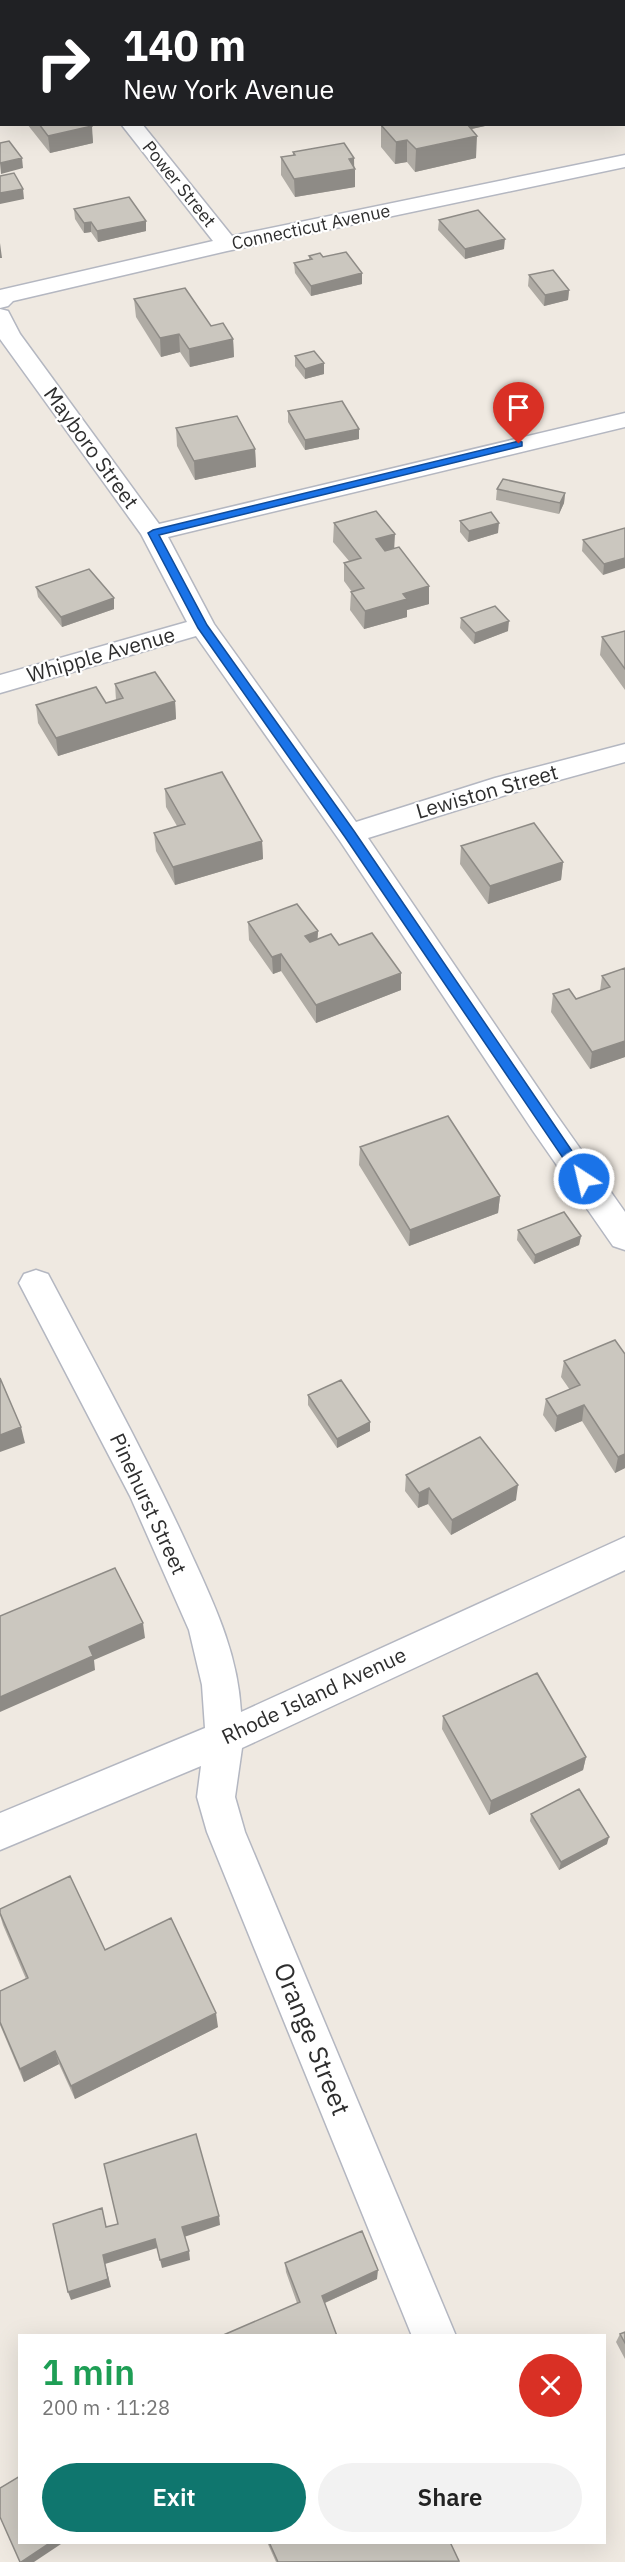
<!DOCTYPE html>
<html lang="en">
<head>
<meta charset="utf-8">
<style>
	body { margin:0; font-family:"IBM Plex Sans",sans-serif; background:#f2f2f2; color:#222; height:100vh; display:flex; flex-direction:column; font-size:22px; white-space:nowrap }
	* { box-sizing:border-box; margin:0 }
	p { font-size:20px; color:#767676 }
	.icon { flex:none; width:33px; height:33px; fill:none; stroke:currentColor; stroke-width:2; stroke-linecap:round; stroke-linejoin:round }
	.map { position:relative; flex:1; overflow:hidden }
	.panel { position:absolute; left:18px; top:2334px; width:588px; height:210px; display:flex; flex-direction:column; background:#fff; border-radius:0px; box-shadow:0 6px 24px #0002 }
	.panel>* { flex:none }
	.top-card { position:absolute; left:0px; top:0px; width:626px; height:126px; box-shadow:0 6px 24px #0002; background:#202124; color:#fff; overflow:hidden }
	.pin { position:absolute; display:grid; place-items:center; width:51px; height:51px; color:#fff; margin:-62px -26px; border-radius:50% 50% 50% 0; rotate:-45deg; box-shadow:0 0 6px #0007 }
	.pin .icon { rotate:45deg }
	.me { position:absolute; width:66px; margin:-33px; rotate:325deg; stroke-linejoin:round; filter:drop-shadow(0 0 4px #0008) }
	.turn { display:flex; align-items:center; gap:21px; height:126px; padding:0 24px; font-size:27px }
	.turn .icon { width:78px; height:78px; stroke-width:2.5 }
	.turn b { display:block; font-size:42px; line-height:51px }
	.round { display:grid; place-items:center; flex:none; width:63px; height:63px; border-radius:32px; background:#f2f2f2 }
	.overview { display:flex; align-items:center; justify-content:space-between; height:102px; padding:0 24px }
	h1 { font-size:36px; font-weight:600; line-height:45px; color:#1e9e55 }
	.primary-button { display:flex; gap:12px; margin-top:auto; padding:12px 24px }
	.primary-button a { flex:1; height:69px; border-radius:36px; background:#0f766e; color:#fff; font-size:24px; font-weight:600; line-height:69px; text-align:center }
	.primary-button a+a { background:#f2f2f2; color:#222 }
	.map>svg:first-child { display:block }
</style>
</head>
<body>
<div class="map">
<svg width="625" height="2562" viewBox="0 0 625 2562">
	<rect width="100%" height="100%" fill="#efe9e1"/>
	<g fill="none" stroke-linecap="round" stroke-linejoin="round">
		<defs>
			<path id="street" d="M20,0H40L41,2H21Z
				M121,124H142L232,236L625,155V167L227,251L13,301L8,306L0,308V290L213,241Z
				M0,309L8,311L20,334L159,524L625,413V427L168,537L214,624L356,822L495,778L625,744V762L512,793L368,838L555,1113L625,1212V1250L613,1246L533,1131L340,841L196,636L0,693V675L187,622L141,534L0,339Z
				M36,1270L48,1274C96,1365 146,1455 189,1549C213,1602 238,1652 241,1712L625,1537V1570L242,1748L235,1797L245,1832L456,2336H412L207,1832L197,1797L201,1766L0,1850V1813L205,1728L202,1685L189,1630L130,1496L19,1283L24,1274Z"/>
		</defs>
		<!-- street casing -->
		<use href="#street" stroke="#b4b7c1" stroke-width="3"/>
		<!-- street -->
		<use href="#street" fill="#fff" fill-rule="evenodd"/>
	</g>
	<!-- wall -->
	<path fill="#afaba4" d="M624,76H625V109L624,108Z
		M27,124H91L93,143L50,153Z
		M494,124L471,129L476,158L415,172L407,162L395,164L381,147V125L383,124Z
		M293,152L354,158L355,187L295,197L281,175V157L293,155Z
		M74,209L146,231L98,242L91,232L84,233L75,219Z
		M439,220L504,249L465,259L438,230Z
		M309,256L323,257L362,273V284L311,296L295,273L294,263L309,260Z
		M529,275L569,290L568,300L544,306L528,286Z
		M134,299L211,326L233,339L234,357L190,367L180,352L161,357L136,317Z
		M295,356L324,374L305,379L295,366Z
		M288,411L359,439L305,450L288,422Z
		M176,428L255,449L256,467L195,480L177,446Z
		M497,489L565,493L564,503L559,514L496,500Z
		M460,521L498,533L468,542L460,532Z
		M334,523L394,548L429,604L407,610V617L364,629L350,610L351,592H352L344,581V563L349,561L333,542Z
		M625,528L603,575L582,551L583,540Z
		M36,587L114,598V609L62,627L38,597Z
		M461,618L508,631L474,644L460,628Z
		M625,631V690L600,655L602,637Z
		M115,684L175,701L176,719L58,756L38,723L36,705L106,703L116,700Z
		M165,789L262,841L263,859L175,885L156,851L154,833L177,826L166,807Z
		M461,846L563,862L561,880L488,904L460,864Z
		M248,922L318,931L317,939L339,945L401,990L316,1023L281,971L273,974L249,940Z
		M625,968V1057L590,1069L551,1012L553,994L576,999L600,991L602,976Z
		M360,1147L500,1196L498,1213L409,1246L359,1165Z
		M518,1230L581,1236L579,1245L534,1264L517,1240Z
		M625,1354V1468L615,1473L582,1421L555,1432L543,1415L546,1399L570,1390L561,1377L564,1361Z
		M308,1395L370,1422V1431L337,1448L308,1405Z
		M406,1475L516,1500L451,1535L428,1504L418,1508L405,1491Z
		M443,1716L586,1757L583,1770L489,1815L442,1729Z
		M531,1814L607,1844L559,1870L530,1821Z
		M0,1909L105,1950L218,2027L75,2099L59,2064L24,2082L0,2025V1991L26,1979L3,1925L0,1915Z
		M285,2263L377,2279L325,2303H297L286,2272Z
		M625,2332V2359L616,2342L620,2334Z
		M267,2542H450L459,2562H276Z"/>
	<!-- shaded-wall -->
	<path fill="#8e8b86" d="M2,73V84H0V74Z
		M454,124H494L454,133Z
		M92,126L93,143L50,153L48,136Z
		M477,136L476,158L415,172L416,149Z
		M407,140V162L395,164L396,142Z
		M22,158L23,168L1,174L0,163Z
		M354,158V170L355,169V187L295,197L294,179L349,159Z
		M23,189L24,199L0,204V193Z
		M146,221V231L98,242L97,231Z
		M91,222V232L84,233V223Z
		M505,239L504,249L465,259V249Z
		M0,243L2,258H0Z
		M362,273V284L311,296V286Z
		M569,290L568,300L544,306L545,295Z
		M179,334L180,352L161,357L160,338Z
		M233,339L234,357L190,367L189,349Z
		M324,363V374L305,379V369Z
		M359,429V439L305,450V440Z
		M255,449L256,467L195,480L194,461Z
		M565,493L564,503L559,514L560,503Z
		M499,523L498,533L468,542L469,531Z
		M395,534L394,552L375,558L376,539Z
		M625,558V568L603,575L604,564Z
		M429,586V604L407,610V617L364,629L365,611L403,594Z
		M114,598V609L62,627L61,617Z
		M509,621L508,631L474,644L475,633Z
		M175,701L176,719L58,756L56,738Z
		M262,841L263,859L175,885L173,867Z
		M563,862L561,880L488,904L490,886Z
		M318,931L317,949L305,954V936Z
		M281,954V971L273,974L272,957Z
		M401,973V990L316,1023V1005Z
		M625,1041V1057L590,1069L592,1052Z
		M500,1196L498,1213L409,1246L410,1230Z
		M581,1236L579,1245L534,1264L535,1255Z
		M584,1405L582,1421L555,1432L557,1416Z
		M370,1422V1431L337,1448V1439Z
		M21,1427L25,1443L0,1452V1435Z
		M625,1454V1468L615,1473L618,1457Z
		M518,1485L516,1500L451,1535L452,1520Z
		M429,1488L428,1504L418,1508L419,1493Z
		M143,1623L145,1638L94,1660L95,1670L0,1712V1697L89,1647Z
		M586,1757L583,1770L489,1815L491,1801Z
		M609,1837L607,1844L559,1870L561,1862Z
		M216,2013L218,2027L75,2099L71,2086Z
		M55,2051L59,2064L24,2082L20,2069Z
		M219,2216L220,2225L184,2237L182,2227Z
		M155,2239L157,2248L105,2264L111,2287L71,2300L68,2292L103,2255Z
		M189,2251L190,2260L162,2268L160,2260Z
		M378,2270L377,2279L322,2304V2296Z
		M51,2542H64L34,2562H21Z"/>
	<!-- building -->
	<path fill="#cbc7bf" stroke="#8e8b86" stroke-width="1.5" d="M144,0H198L199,2H138Z
		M2,48V73L0,74V49Z
		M624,76H625V89L624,88Z
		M39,124H91L92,126L48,136Z
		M467,124L477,136L416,149L407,140L396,142L381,125Z
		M9,141L22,158L0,163V143Z
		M344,143L354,158L349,159L355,169L294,179L281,157L295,155L293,152Z
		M14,173L23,189L0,193V176Z
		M129,197L146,221L97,231L91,222L84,223L74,209Z
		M478,210L505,239L465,249L439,220Z
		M346,252L362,273L311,286L294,263L312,259L309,256L320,253L323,257Z
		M553,270L569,290L545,295L529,275Z
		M185,288L211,326L223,323L233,339L189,349L179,334L160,338L134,299Z
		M314,351L324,363L305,369L295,356Z
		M342,401L359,429L305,440L288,411Z
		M237,416L255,449L194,461L176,428Z
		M503,479L565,493L560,503L497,489Z
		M376,511L395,534L376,539L385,551L399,547L429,586L403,594L407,599L365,611L351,592L364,588L344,563L361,558L334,523Z
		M491,512L499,523L469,531L460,521Z
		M625,528V558L604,564L583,540Z
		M89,569L114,598L61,617L36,587Z
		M495,606L509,621L475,633L461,618Z
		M625,631V669L602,637Z
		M155,672L175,701L56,738L36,705L96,687L106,703L123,698L115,684Z
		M222,772L262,841L173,867L154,833L185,824L165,789Z
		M534,823L563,862L490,886L461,846Z
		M297,904L318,931L305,936L310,942L331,934L339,945L372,933L401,973L316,1005L281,954L272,957L248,922Z
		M625,968V1041L592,1052L553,994L569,989L576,999L610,987L602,976Z
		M448,1116L500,1196L410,1230L360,1147Z
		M564,1212L581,1236L535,1255L518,1230Z
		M615,1340L625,1354V1454L618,1457L584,1405L557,1416L546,1399L580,1385L564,1361Z
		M0,1378L21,1427L0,1435Z
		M341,1380L370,1422L337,1439L308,1395Z
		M480,1437L518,1485L452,1520L429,1488L419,1493L406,1475Z
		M115,1568L143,1623L89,1647L93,1656L0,1697V1616Z
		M537,1673L586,1757L491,1801L443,1716Z
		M579,1789L609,1837L561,1862L531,1814Z
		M70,1876L105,1950L171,1918L216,2013L71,2086L55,2051L20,2069L0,2022V1991L28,1978L0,1913V1909Z
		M196,2134L219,2216L182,2227L189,2251L160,2260L155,2239L103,2255L108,2279L68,2292L53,2224L102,2208L106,2227L118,2224L104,2164Z
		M362,2231L378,2270L322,2296L337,2336H221L300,2302L285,2263Z
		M625,2332V2343L620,2334Z
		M20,2476V2542H51L21,2562H20L0,2517V2488Z
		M269,2542H450L459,2561L278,2562Z"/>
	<!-- route -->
	<path fill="#1a73e8" stroke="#114b97" stroke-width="1.5" d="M519,441L522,442V446L159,535L207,625L354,831L589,1176L591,1179L584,1185L580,1183L345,837L198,628L148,533L153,530Z"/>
	<g text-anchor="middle" stroke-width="4.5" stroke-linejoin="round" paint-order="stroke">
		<!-- far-street labels -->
		<g font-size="18" fill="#2e2e2e" stroke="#fff">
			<text transform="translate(179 184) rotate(51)" y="6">Power Street</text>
			<text transform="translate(311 227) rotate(-12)" y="6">Connecticut Avenue</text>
		</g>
		<!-- street labels -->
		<g font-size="21" fill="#2e2e2e" stroke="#fff">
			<text transform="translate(91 448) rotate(54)" y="7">Mayboro Street</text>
			<text transform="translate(101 655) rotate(-16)" y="7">Whipple Avenue</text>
			<text transform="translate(487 792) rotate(-16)" y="7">Lewiston Street</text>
			<text transform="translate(148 1504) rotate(65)" y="7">Pinehurst Street</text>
			<text transform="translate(314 1696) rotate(-25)" y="7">Rhode Island Avenue</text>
		</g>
		<!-- near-street labels -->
		<g font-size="26" fill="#2e2e2e" stroke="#fff">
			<text transform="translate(312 2039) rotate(68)" y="9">Orange Street</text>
		</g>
	</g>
</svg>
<div class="pin" style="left:519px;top:444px;background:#d93025"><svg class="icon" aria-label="arrive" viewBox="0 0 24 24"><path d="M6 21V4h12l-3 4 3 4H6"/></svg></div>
<svg class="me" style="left:584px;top:1179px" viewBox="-20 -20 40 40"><circle r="17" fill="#1a73e8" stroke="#fff" stroke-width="3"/><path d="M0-11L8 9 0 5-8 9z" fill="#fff"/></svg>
<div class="top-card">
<div class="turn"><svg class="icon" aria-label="right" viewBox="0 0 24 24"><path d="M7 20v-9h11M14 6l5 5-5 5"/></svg><div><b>140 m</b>New York Avenue</div></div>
</div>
<section class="panel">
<div class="overview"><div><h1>1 min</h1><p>200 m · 11:28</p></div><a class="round" style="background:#d93025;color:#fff"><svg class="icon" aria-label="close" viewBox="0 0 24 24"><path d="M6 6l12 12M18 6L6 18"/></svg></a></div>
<div class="primary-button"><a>Exit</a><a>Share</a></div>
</section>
</div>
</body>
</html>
